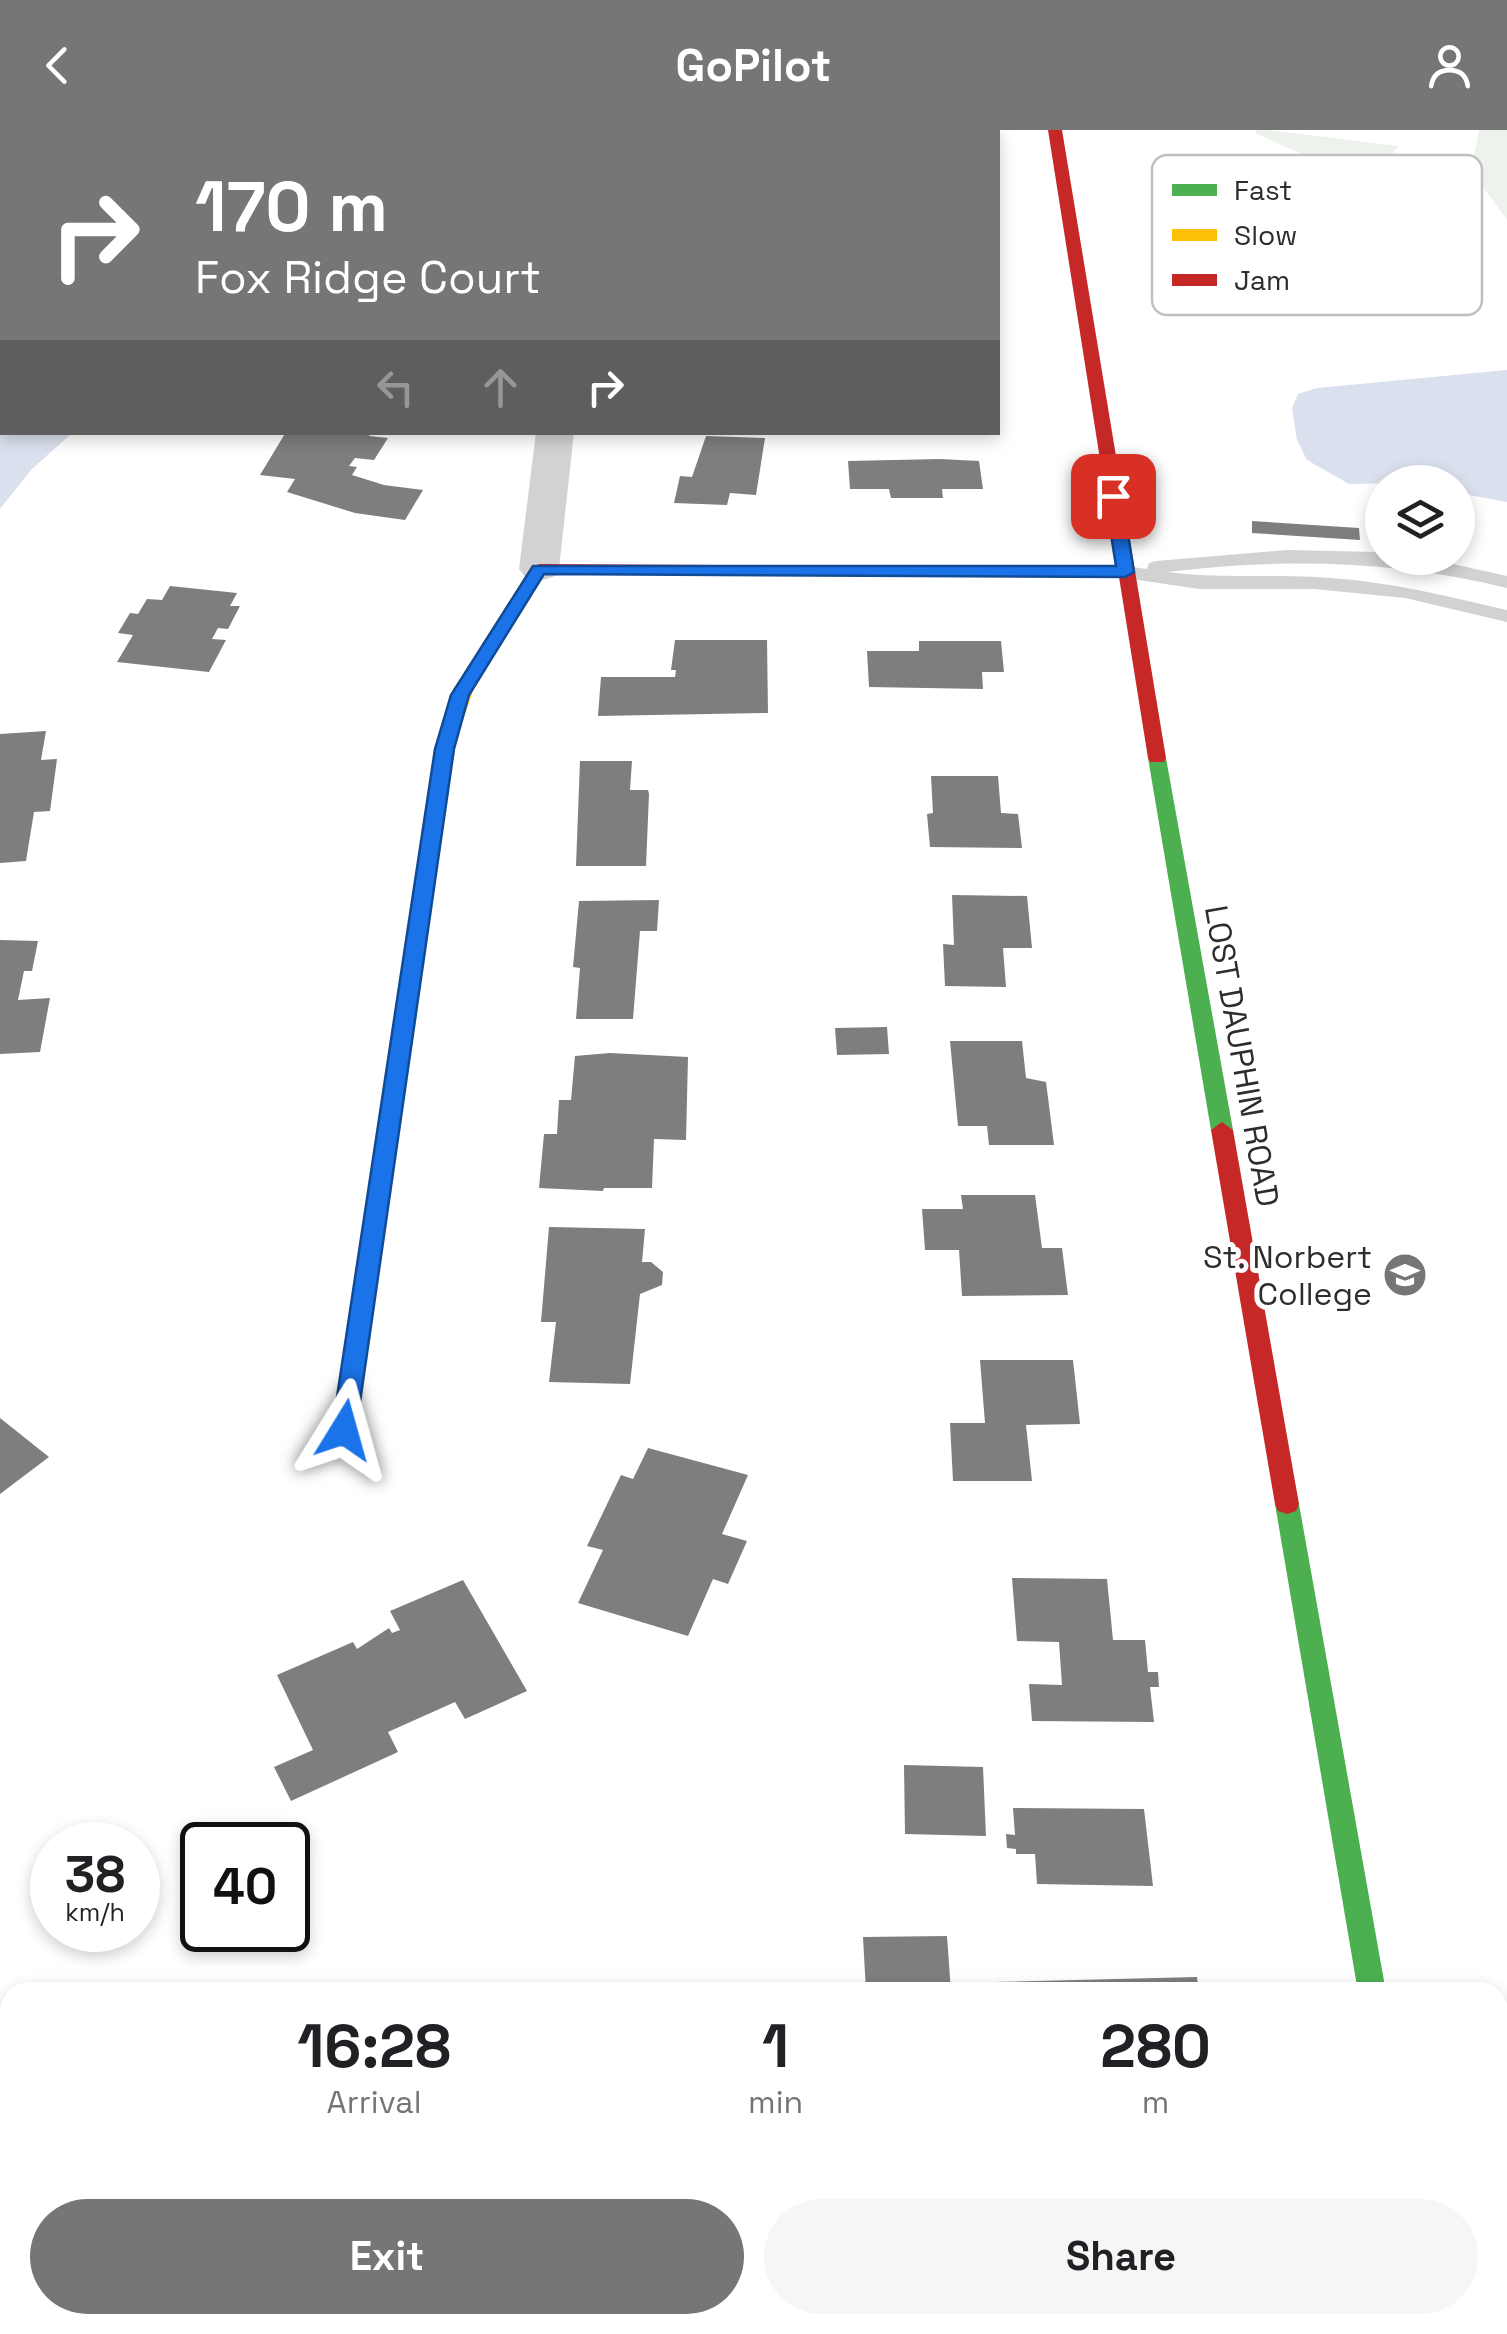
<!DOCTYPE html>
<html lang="en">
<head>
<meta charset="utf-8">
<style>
	body { margin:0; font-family:"Space Grotesk",sans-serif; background:#f6f6f6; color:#202124; height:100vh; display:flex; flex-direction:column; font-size:38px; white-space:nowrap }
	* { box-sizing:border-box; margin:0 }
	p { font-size:32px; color:#757577 }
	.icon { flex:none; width:55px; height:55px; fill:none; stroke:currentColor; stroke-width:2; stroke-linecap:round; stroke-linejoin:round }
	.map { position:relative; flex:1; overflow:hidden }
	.drawer { position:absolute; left:0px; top:1852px; width:1508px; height:352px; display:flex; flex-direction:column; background:#fff; border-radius:30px 30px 0 0; box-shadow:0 5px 15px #0003 }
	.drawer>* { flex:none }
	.guide { position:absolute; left:0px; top:0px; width:1000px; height:305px; box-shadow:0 5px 15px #0003; background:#767676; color:#fff; overflow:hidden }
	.buttons { position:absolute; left:1365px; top:335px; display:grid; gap:20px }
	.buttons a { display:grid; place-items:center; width:110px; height:110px; border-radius:50%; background:#fff; box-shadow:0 5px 15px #0003; font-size:50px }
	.speed { position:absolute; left:30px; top:1692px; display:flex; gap:20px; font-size:50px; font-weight:700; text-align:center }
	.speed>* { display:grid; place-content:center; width:130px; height:130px; border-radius:50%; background:#fff; box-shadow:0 5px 15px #0003; line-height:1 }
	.speed small { font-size:25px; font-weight:400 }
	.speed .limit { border:5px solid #111; border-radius:15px; background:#fff; color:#111 }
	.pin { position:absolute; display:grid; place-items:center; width:85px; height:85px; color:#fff; margin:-42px; border-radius:20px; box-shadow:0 5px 15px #0006 }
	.me { position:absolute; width:110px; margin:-55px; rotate:8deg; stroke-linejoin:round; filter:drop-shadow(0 0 8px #0008) }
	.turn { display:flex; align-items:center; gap:35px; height:210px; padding:0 30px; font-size:45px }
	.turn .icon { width:130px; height:130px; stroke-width:2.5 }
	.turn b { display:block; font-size:70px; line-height:85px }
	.lanes { display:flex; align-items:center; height:95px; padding:0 30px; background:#0003; justify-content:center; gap:50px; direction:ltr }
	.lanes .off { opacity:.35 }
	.eta { display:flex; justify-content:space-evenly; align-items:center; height:170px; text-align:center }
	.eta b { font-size:60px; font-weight:600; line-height:70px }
	.primary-button { display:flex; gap:20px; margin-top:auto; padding:20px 30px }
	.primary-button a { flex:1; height:115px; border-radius:60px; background:#767676; color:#fff; font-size:40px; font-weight:600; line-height:115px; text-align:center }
	.primary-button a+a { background:#f6f6f6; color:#202124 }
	header { display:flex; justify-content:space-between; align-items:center; height:130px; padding:0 30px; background:#767676; color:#fff; font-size:45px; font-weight:600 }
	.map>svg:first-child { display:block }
</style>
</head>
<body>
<header><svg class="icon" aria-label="back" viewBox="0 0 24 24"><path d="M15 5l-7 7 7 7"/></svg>GoPilot<svg class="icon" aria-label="person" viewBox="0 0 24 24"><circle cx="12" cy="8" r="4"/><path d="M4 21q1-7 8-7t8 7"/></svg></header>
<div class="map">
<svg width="1507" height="2204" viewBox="0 0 1507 2204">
	<rect width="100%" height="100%" fill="#fff"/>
	<!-- green -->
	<path fill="#edf3ec" d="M1257,0H1268L1399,16L1378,41L1357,49L1255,3Z
		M1479,0H1507V90L1471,40Z"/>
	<!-- water -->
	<path fill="#dbe0ee" d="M0,0H327L2,2V302L72,303L31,340L0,379Z
		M1507,240V372L1458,363V352L1349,354L1307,330L1297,310L1292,278L1298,264L1317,258Z"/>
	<!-- building -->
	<path fill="#7e7e7e" d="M286,302H371L369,306L388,308L374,330L355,328L349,336L357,337L352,345L384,355L423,360L405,390L355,383L287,362L295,349L260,345Z
		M706,306L765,308L756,365L730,363L727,375L674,373L680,346L692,347Z
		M940,329L979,331L983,359H942L943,368H891L889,359H850L848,331Z
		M1252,391L1359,398L1360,410L1252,403Z
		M170,456L237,463L230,476H240L228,499L218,498L212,509L226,510L209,542L117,532L133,505L118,503L130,483L138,484L147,469L162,470Z
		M675,510H767L768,583L598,586L601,547H675L676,540H671Z
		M919,511H1001L1004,542H982L983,559L869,557L867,521H919Z
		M46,601L41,630L57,629L50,681L34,682L26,731L0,733V604Z
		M580,631H632L630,660H648L649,664L646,736H576Z
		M931,646H998L1001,683L1018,684L1022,718L930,717L927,684L933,683Z
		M952,765L1027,766L1032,818H1003L1006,857L945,856L943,814L954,815Z
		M659,770L657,801H640L633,889H576L580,838L573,837L579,771Z
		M0,810L38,811L32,841H24L18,870L50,868L40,922L0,924Z
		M887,897L889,924L837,925L835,898Z
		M950,911H1022L1026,948L1046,952L1054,1015H989L987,996H958Z
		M610,923L688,927L686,1010L654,1009L652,1058H604L603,1061L539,1058L544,1004H557L559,970H571L575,926Z
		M961,1065H1035L1042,1118H1062L1068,1165L962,1166L959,1120H925L922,1079H963Z
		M549,1097L645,1099L642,1132H651L663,1142L662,1155L640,1164L630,1254L549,1252L556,1192H541Z
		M980,1230H1073L1080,1294L1026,1295L1032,1351H953L950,1293H985Z
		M0,1288L49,1327L0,1364Z
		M648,1318L748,1345L722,1404L747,1411L728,1454L713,1449L688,1506L578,1473L603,1420L587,1416L621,1345L633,1349Z
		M1012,1448L1107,1449L1113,1510H1145L1148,1542H1158L1159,1557H1150L1154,1592L1032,1591L1029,1554L1062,1555L1059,1512L1017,1511Z
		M463,1450L527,1561L465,1589L455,1572L388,1602L398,1622L291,1671L274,1637L313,1620L277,1545L353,1512L357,1519L389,1498L392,1503L400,1500L390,1481Z
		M904,1635L983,1637L986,1706L905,1704Z
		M1013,1678L1144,1679L1153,1756L1037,1754L1035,1724H1016V1719L1007,1718L1006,1704L1015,1705Z
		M947,1806L951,1862H866L863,1807Z
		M1197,1847L1199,1862H994L993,1852Z
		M110,2195H202L201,2204H108Z
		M345,2195H425L424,2204H344Z
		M589,2195H691V2204H588Z
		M805,2195H873V2204H805Z
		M1001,2195H1212L1213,2204H1002Z"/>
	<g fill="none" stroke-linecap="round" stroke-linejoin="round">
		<!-- lane -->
		<path fill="#d2d2d2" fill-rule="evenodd" d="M1288,420L1377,422H1382V428H1426L1507,446V458C1393,430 1283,428 1167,442C1216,449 1265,444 1315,447C1381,450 1443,465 1507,480V492L1405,468L1314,459H1199L1125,448L1115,442L1125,436L1147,439L1149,433L1156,431Z"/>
		<!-- street -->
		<path fill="#d2d2d2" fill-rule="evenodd" d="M536,302H574L559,439L553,447L539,451L525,447L519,439Z"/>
		<!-- fast -->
		<path fill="#4caf50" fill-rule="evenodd" d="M1157,622L1166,628L1233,1000L1222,1008L1211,1000L1148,628Z
			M1287,1364L1296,1367L1299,1374L1386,1862H1358L1275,1374L1278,1367Z
			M1413,2195H1445L1447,2204H1415Z"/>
		<!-- slow -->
		<path fill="#ffc107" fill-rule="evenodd" d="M466,550L475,555L453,619L356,1300L353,1307H335L332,1300L435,619L457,555Z"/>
		<!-- jam -->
		<path fill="#c62828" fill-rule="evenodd" d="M1048,0H1062L1166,628L1164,632H1150L1148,628L1119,447L544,444L472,559H460L457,555L530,439L539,434L1117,437Z
			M1222,992L1233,1000L1299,1374L1296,1381L1287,1384L1278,1381L1275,1374L1211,1000Z"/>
	</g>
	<!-- route -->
	<path fill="#1a73e8" stroke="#114b97" stroke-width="2.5" d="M1113,361L1122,366L1134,442L1125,447L544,444L469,565L454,619L356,1300L352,1307H335L332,1300L435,619L451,565L533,436H1116L1105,366Z"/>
	<!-- icons -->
	<defs>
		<symbol id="university-disc" viewBox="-11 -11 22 22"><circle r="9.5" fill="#767676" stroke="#fff"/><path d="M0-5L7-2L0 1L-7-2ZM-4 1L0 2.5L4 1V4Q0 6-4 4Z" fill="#fff"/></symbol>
	</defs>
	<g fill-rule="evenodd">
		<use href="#university-disc" x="1380" y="1120" width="50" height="50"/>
	</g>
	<g text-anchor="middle" stroke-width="10" stroke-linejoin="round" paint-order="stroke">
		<!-- street labels -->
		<g font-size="32" fill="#2d2d2d" stroke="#fff">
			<text transform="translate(1242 926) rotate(80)" y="11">LOST DAUPHIN ROAD</text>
		</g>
		<!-- poi labels -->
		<g font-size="32" fill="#2d2d2d" stroke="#fff" text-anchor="end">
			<text x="1372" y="1138">St. Norbert<tspan x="1372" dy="37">College</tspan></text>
		</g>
	</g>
	<!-- legend -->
	<rect x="1152" y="25" width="330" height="160" rx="15" fill="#fff" stroke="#c0c0c0" stroke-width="2.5"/>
	<rect x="1172" y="54" width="45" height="12" fill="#4caf50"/>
	<rect x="1172" y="99" width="45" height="12" fill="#ffc107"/>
	<rect x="1172" y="144" width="45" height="12" fill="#c62828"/>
	<g font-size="28" fill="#2d2d2d">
		<text x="1234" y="70">Fast</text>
		<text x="1234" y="115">Slow</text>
		<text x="1234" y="160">Jam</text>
	</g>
</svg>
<div class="buttons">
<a><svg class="icon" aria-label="layers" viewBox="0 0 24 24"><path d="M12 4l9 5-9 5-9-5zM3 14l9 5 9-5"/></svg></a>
</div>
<div class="speed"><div>38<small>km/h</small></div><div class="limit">40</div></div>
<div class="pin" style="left:1113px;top:366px;background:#d93025"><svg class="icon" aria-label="arrive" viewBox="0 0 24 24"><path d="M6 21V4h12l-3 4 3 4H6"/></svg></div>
<svg class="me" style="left:344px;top:1300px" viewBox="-20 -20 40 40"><path d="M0-17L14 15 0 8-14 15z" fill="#1a73e8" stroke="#fff" stroke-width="4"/></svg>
<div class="guide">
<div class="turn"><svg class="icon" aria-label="right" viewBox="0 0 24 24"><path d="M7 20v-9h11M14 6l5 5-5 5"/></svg><div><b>170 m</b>Fox Ridge Court</div></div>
<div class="lanes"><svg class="icon off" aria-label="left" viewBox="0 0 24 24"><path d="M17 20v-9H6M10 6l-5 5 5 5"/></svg><svg class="icon off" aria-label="ahead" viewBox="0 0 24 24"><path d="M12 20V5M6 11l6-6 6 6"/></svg><svg class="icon" aria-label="right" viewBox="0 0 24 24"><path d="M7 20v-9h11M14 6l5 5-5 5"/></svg></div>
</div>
<section class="drawer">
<div class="eta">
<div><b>16:28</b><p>Arrival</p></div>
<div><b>1</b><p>min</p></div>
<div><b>280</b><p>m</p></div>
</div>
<div class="primary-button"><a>Exit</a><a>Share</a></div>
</section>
</div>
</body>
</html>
